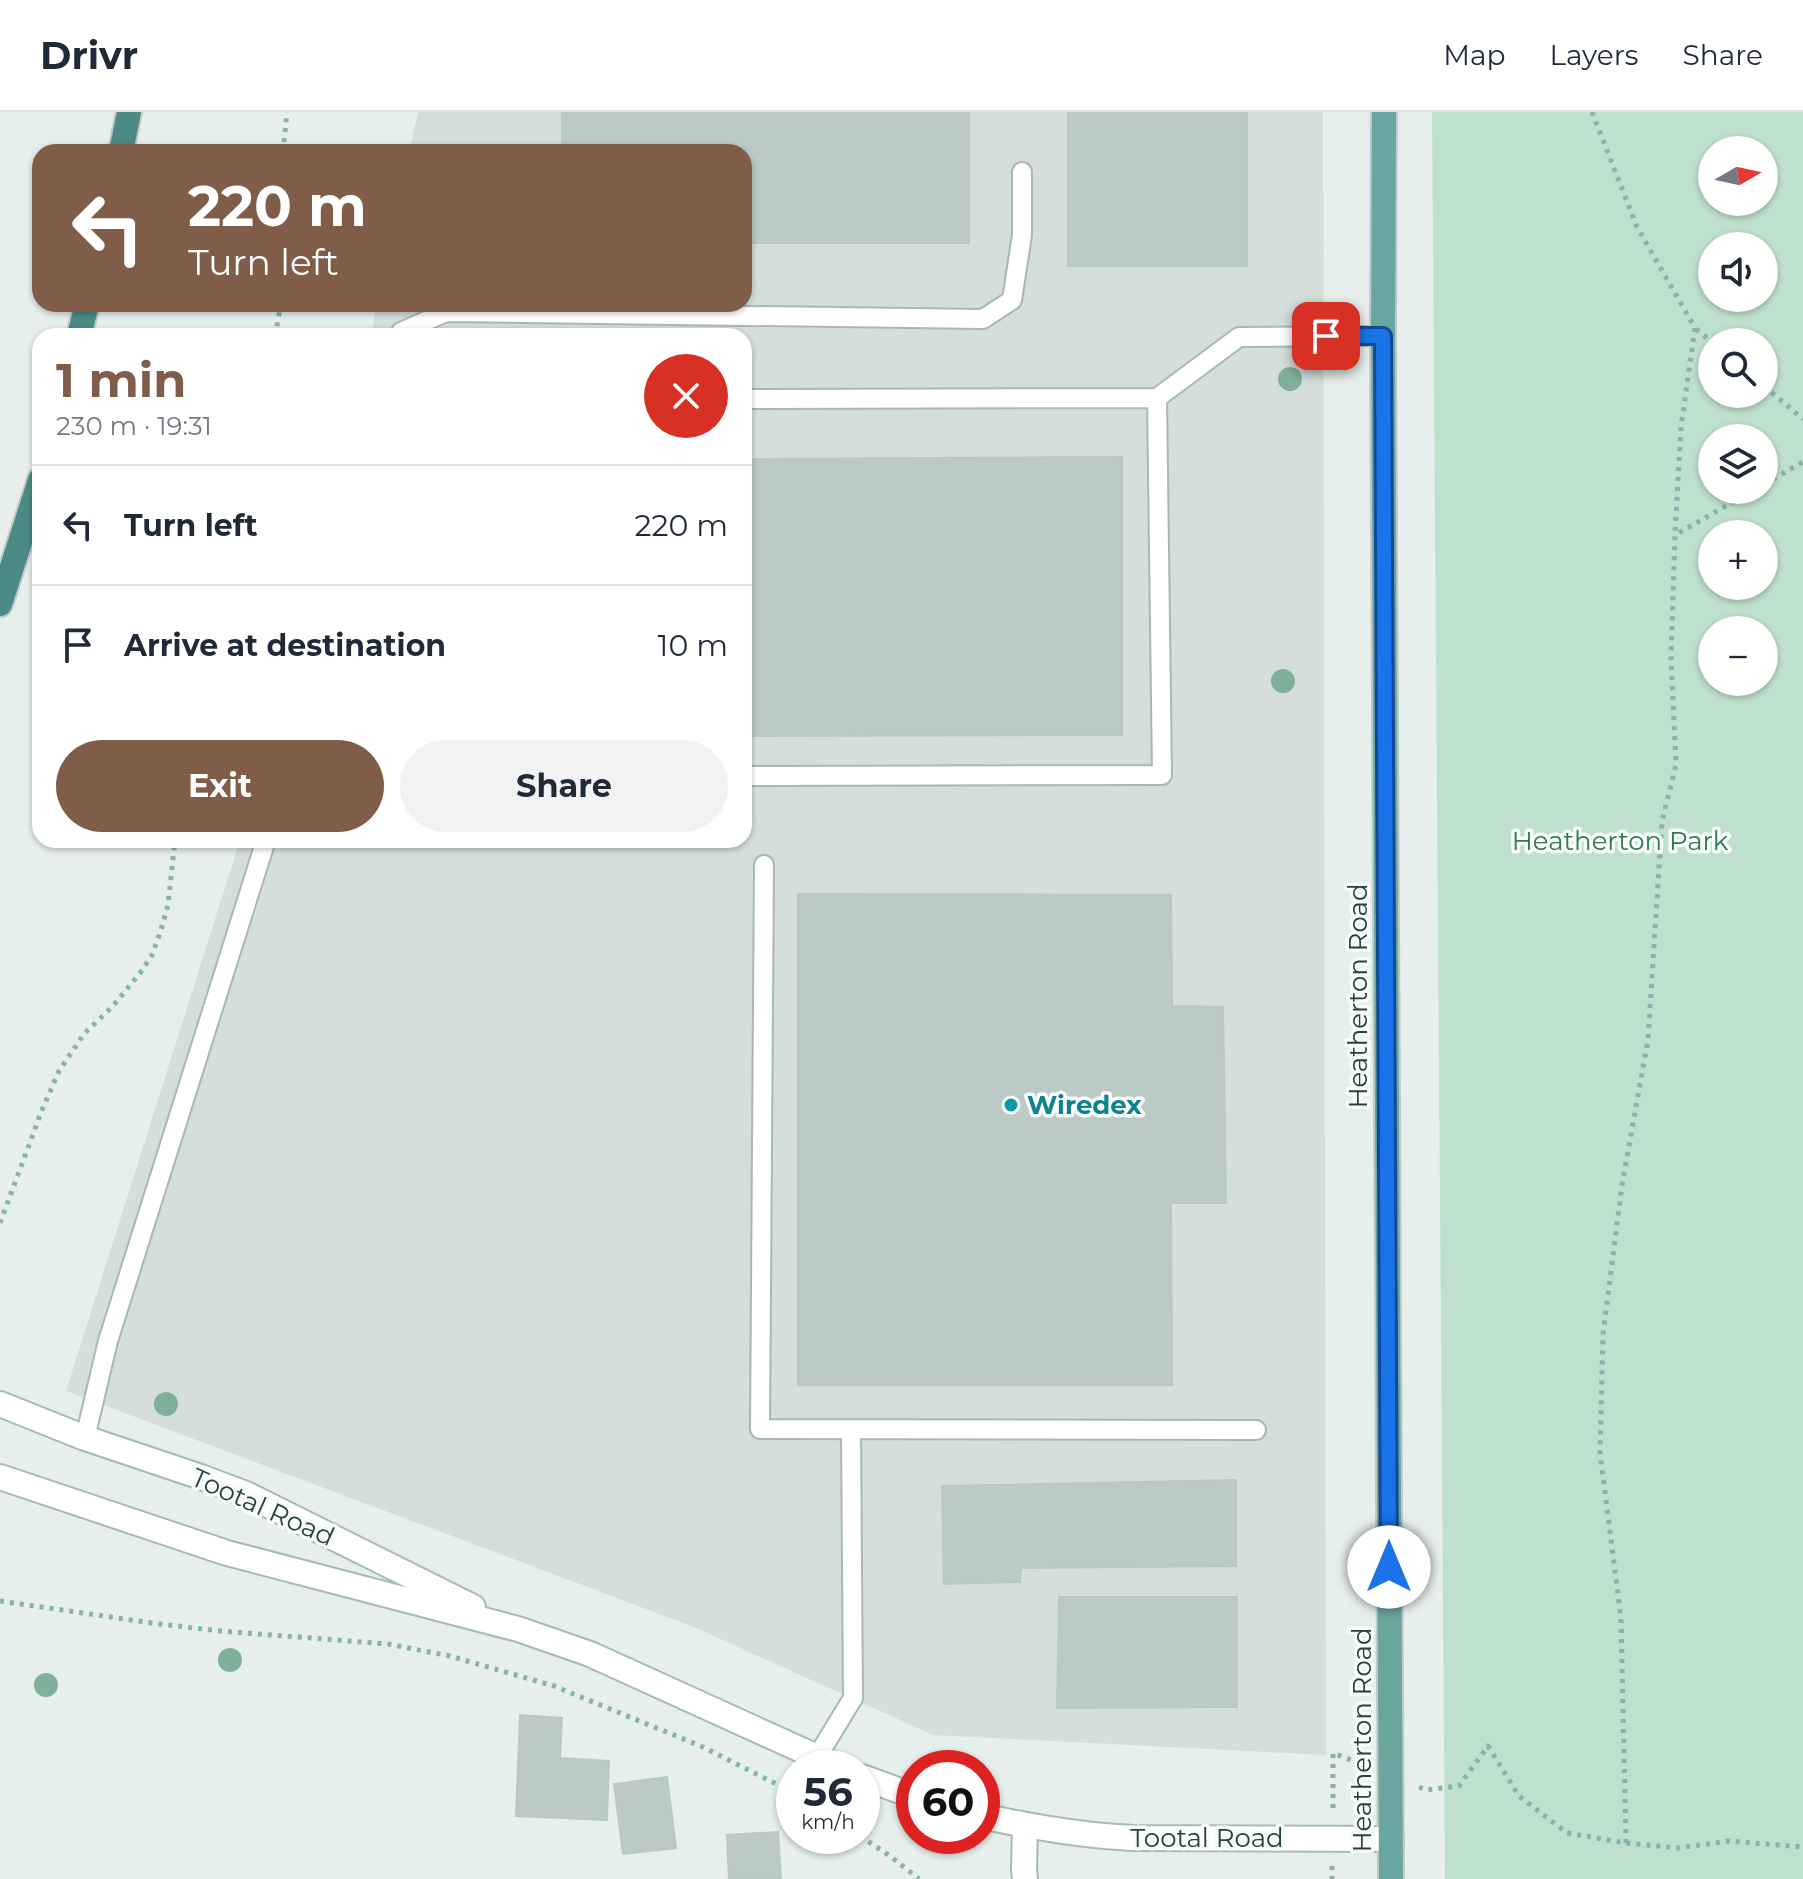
<!DOCTYPE html>
<html lang="en">
<head>
<meta charset="utf-8">
<style>
	body { margin:0; font-family:Montserrat,sans-serif; background:#f2f2f3; color:#1f2937; height:100vh; display:flex; flex-direction:column; font-size:30px; white-space:nowrap }
	* { box-sizing:border-box; margin:0 }
	p { font-size:26px; color:#747a83 }
	.icon { flex:none; width:44px; height:44px; fill:none; stroke:currentColor; stroke-width:2; stroke-linecap:round; stroke-linejoin:round }
	.map { position:relative; flex:1; overflow:hidden }
	.details { position:absolute; left:32px; top:216px; width:720px; height:520px; display:flex; flex-direction:column; background:#fff; border-radius:24px; box-shadow:0 2px 6px #0004 }
	.details>* { flex:none }
	.guide { position:absolute; left:32px; top:32px; width:720px; height:168px; border-radius:24px; box-shadow:0 2px 6px #0004; background:#7f5d49; color:#fff; overflow:hidden }
	.needle { width:52px; rotate:81deg }
	.controls { position:absolute; left:1698px; top:24px; display:grid; gap:16px }
	.controls a { display:grid; place-items:center; width:80px; height:80px; border-radius:50%; background:#fff; box-shadow:0 2px 6px #0004; font-size:40px }
	.speed { position:absolute; left:776px; top:1638px; display:flex; gap:16px; font-size:40px; font-weight:700; text-align:center }
	.speed>* { display:grid; place-content:center; width:104px; height:104px; border-radius:50%; background:#fff; box-shadow:0 2px 6px #0004; line-height:1 }
	.speed small { font-size:20px; font-weight:400 }
	.speed .limit { border:12px solid #d22; background:#fff; color:#111 }
	.pin { position:absolute; display:grid; place-items:center; width:68px; height:68px; color:#fff; margin:-34px; border-radius:16px; box-shadow:0 4px 12px #0006 }
	.me { position:absolute; width:88px; margin:-44px; rotate:0deg; stroke-linejoin:round; filter:drop-shadow(0 0 6px #0008) }
	.turn { display:flex; align-items:center; gap:28px; height:168px; padding:0 24px; font-size:36px }
	.turn .icon { width:104px; height:104px; stroke-width:2.5 }
	.turn b { display:block; font-size:56px; line-height:68px }
	.round { display:grid; place-items:center; flex:none; width:84px; height:84px; border-radius:42px; background:#f2f2f3 }
	.overview { display:flex; align-items:center; justify-content:space-between; height:136px; padding:0 24px }
	h1 { font-size:48px; font-weight:700; line-height:60px; color:#7f5d49 }
	.button { display:flex; gap:16px; margin-top:auto; padding:16px 24px }
	.button a { flex:1; height:92px; border-radius:48px; background:#7f5d49; color:#fff; font-size:32px; font-weight:700; line-height:92px; text-align:center }
	.button a+a { background:#f2f2f3; color:#1f2937 }
	ul { padding:0; list-style:none }
	li { display:flex; align-items:center; gap:24px; height:120px; padding:0 24px; border-top:2px solid #e0e1e3 }
	li div { flex:1 }
	li b { display:block; font-size:30px }
	li em { font-style:normal }
	header { display:flex; align-items:center; gap:48px; box-sizing:border-box; height:112px; padding:0 40px; background:#fff; border-bottom:2px solid #e0e1e3 }
	header strong { font-size:38px }
	nav { display:flex; gap:44px; margin-inline-start:auto; font-size:28px }
	.map>svg:first-child { display:block }
</style>
</head>
<body>
<header>
<strong>Drivr</strong>
<nav><a>Map</a><a>Layers</a><a>Share</a></nav>
</header>
<div class="map">
<svg width="1803" height="1767" viewBox="0 0 1803 1767">
	<rect width="100%" height="100%" fill="#e6efec"/>
	<!-- built -->
	<path fill="#d4dfdc" d="M418,0H1323L1326,1643L933,1623L694,1515L66,1279L240,728H744V224H371L377,192H744V40H409Z"/>
	<!-- green -->
	<path fill="#bfe0cd" fill-rule="evenodd" d="M1432,0H1803V1767H1445ZM1712,38H1764V90H1712ZM1712,134H1764V186H1712ZM1712,230H1764V282H1712ZM1712,326H1764V378H1712ZM1712,422H1764V474H1712ZM1712,518H1764V570H1712Z"/>
	<!-- building -->
	<path fill="#bbcac6" stroke="#b8c9c5" stroke-width="2" d="M562,0H969V131H744V40H562Z
		M1068,0H1247V154H1068Z
		M1122,345V623L744,624V347Z
		M798,782L1171,783L1172,894L1223,895L1226,1091H1171L1172,1273H798Z
		M1236,1368V1454L1021,1456L1020,1470L944,1472L942,1374Z
		M1059,1485H1237V1595L1057,1596Z
		M520,1603L562,1606L560,1646L609,1649L607,1708L516,1704Z
		M667,1665L676,1736L623,1742L614,1672Z
		M778,1720L781,1767H729L727,1723Z"/>
	<g fill="none" stroke-linecap="round" stroke-linejoin="round">
		<defs>
			<path id="service" d="M400,224L401,220L446,200L983,207L1012,188L1022,123V60
				M1157,286L1239,225L1383,224
				M744,287L1157,286L1162,663L744,664
				M764,753L760,1317L1256,1318
				M85,1326L108,1229L266,728
				M817,1645L853,1586L851,1318"/>
			<path id="minor" d="M1025,1714L1024,1757L1025,1767"/>
			<path id="secondary" d="M0,1292L85,1326L201,1365L246,1382L473,1495
				M0,1365L227,1441L518,1517L590,1542L841,1656
				M862,1665L914,1684
				M982,1704C1032,1715 1082,1724 1134,1726L1391,1727"/>
			<path id="primary" d="M1384,0L1383,224L1391,1767"/>
			<path id="trunk" d="M121,40L129,0
				M79,224L87,192
				M0,492L40,368"/>
		</defs>
		<!-- service casing -->
		<use href="#service" stroke="#a8b8b5" stroke-width="22"/>
		<!-- minor casing -->
		<use href="#minor" stroke="#a8b8b5" stroke-width="28"/>
		<!-- secondary casing -->
		<use href="#secondary" stroke="#a4bbb7" stroke-width="28"/>
		<!-- primary casing -->
		<use href="#primary" stroke="#c2cac9" stroke-width="28"/>
		<!-- trunk casing -->
		<use href="#trunk" stroke="#c2cac9" stroke-width="28"/>
		<!-- path -->
		<path stroke="#86b3ac" stroke-width="5" stroke-dasharray="4 6" stroke-linecap="butt" d="M1592,0L1637,115L1695,216L1681,315L1675,422
			M283,40L287,0
			M1696,217L1712,230
			M275,224L281,192
			M1764,274L1803,307
			M1764,372L1803,350
			M0,1111L42,998L59,959L84,922L113,894L140,861L152,843L161,818L168,793L175,728
			M0,1489L152,1511L220,1519L388,1532L450,1544L554,1574L703,1635L794,1681
			M1419,1675L1426,1678L1459,1674L1488,1634L1519,1684L1567,1721L1626,1731L1678,1736L1729,1729L1803,1735
			M1333,1696V1641L1361,1652
			M860,1724L890,1744L919,1767
			M1626,1731L1621,1506L1600,1341L1603,1222L1622,1073L1648,928L1662,709L1676,653L1671,546L1675,423L1754,378
			M1332,1754V1767"/>
		<!-- service -->
		<use href="#service" stroke="#fff" stroke-width="18"/>
		<!-- minor -->
		<use href="#minor" stroke="#fff" stroke-width="24"/>
		<!-- secondary -->
		<use href="#secondary" stroke="#fff" stroke-width="24"/>
		<!-- primary -->
		<use href="#primary" stroke="#6aa5a0" stroke-width="24"/>
		<!-- trunk -->
		<use href="#trunk" stroke="#4c8a86" stroke-width="24"/>
	</g>
	<!-- trees -->
	<g fill="#80af9b">
		<circle cx="1290" cy="267" r="12"/>
		<circle cx="1283" cy="569" r="12"/>
		<circle cx="166" cy="1292" r="12"/>
		<circle cx="230" cy="1548" r="12"/>
		<circle cx="46" cy="1573" r="12"/>
	</g>
	<g fill="none" stroke-linecap="round" stroke-linejoin="round">
		<defs>
			<path id="route" d="M1326,224H1383L1389,1455"/>
		</defs>
		<!-- route casing -->
		<use href="#route" stroke="#114b97" stroke-width="20"/>
		<!-- route -->
		<use href="#route" stroke="#1a73e8" stroke-width="14"/>
	</g>
	<!-- markers -->
	<circle fill="#0f9aa8" stroke="#f7fbf9" stroke-width="3" cx="1011" cy="993" r="8"/>
	<g text-anchor="middle" stroke-width="7" stroke-linejoin="round" paint-order="stroke">
		<!-- park labels -->
		<g font-size="26" fill="#2d7a58" stroke="#f7fbf9">
			<text x="1620" y="738">Heatherton Park</text>
		</g>
		<!-- street labels -->
		<g font-size="26" fill="#24423f" stroke="#f7fbf9">
			<text transform="translate(1358 884) rotate(-90)" y="9">Heatherton Road</text>
			<text transform="translate(263 1395) rotate(24)" y="9">Tootal Road</text>
			<text transform="translate(1362 1628) rotate(-90)" y="9">Heatherton Road</text>
			<text x="1207" y="1735">Tootal Road</text>
		</g>
		<!-- culture labels -->
		<g font-size="26" font-weight="bold" fill="#0d838f" stroke="#f7fbf9" text-anchor="start">
			<text x="1027" y="1002">Wiredex</text>
		</g>
	</g>
</svg>
<div class="controls">
<a><svg class="needle" viewBox="-14 -14 28 28"><path d="M0-13l5 13h-10z" fill="#e53935"/><path d="M0 13l5-13h-10z" fill="#747a83"/></svg></a>
<a><svg class="icon" aria-label="sound" viewBox="0 0 24 24"><path d="M4 9h4l5-4v14l-5-4H4zM17 9q2 3 0 6"/></svg></a>
<a><svg class="icon" aria-label="search" viewBox="0 0 24 24"><circle cx="10" cy="10" r="6"/><path d="M15 15l6 6"/></svg></a>
<a><svg class="icon" aria-label="layers" viewBox="0 0 24 24"><path d="M12 4l9 5-9 5-9-5zM3 14l9 5 9-5"/></svg></a>
<a>+</a>
<a>−</a>
</div>
<div class="speed"><div>56<small>km/h</small></div><div class="limit">60</div></div>
<div class="pin" style="left:1326px;top:224px;background:#d93025"><svg class="icon" aria-label="arrive" viewBox="0 0 24 24"><path d="M6 21V4h12l-3 4 3 4H6"/></svg></div>
<svg class="me" style="left:1389px;top:1455px" viewBox="-20 -20 40 40"><circle r="19" fill="#fff"/><path d="M0-13L10 11 0 6-10 11z" fill="#1a73e8"/></svg>
<div class="guide">
<div class="turn"><svg class="icon" aria-label="left" viewBox="0 0 24 24"><path d="M17 20v-9H6M10 6l-5 5 5 5"/></svg><div><b>220 m</b>Turn left</div></div>
</div>
<section class="details">
<div class="overview"><div><h1>1 min</h1><p>230 m · 19:31</p></div><a class="round" style="background:#d93025;color:#fff"><svg class="icon" aria-label="close" viewBox="0 0 24 24"><path d="M6 6l12 12M18 6L6 18"/></svg></a></div>
<ul>
<li><svg class="icon" aria-label="left" viewBox="0 0 24 24"><path d="M17 20v-9H6M10 6l-5 5 5 5"/></svg><div><b>Turn left</b></div><em>220 m</em></li>
<li><svg class="icon" aria-label="arrive" viewBox="0 0 24 24"><path d="M6 21V4h12l-3 4 3 4H6"/></svg><div><b>Arrive at destination</b></div><em>10 m</em></li>
</ul>
<div class="button"><a>Exit</a><a>Share</a></div>
</section>
</div>
</body>
</html>
